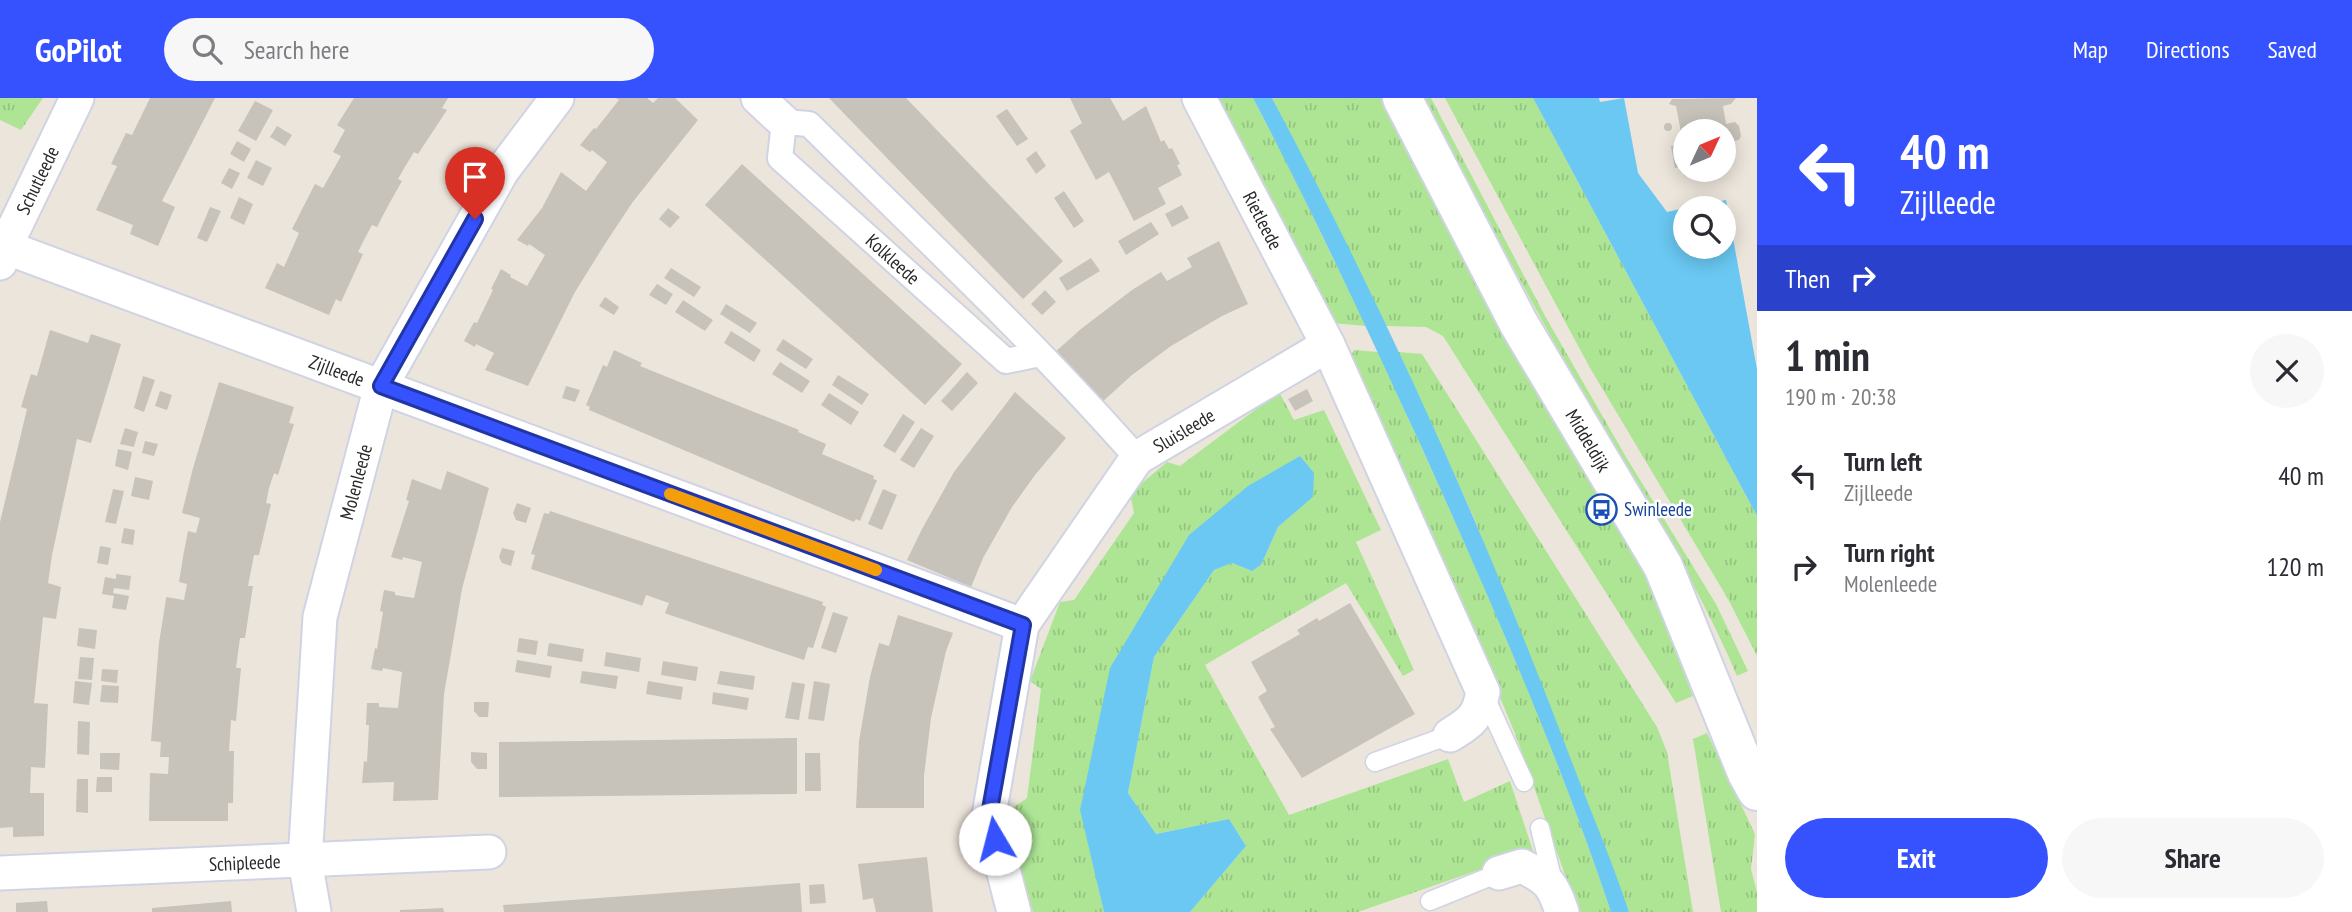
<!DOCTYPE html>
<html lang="en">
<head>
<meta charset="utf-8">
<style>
	body { margin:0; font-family:"PT Sans Narrow",sans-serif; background:#f7f7f7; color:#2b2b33; height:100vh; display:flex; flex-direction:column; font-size:26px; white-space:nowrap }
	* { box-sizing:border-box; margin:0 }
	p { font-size:23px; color:#7c7c81 }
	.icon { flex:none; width:38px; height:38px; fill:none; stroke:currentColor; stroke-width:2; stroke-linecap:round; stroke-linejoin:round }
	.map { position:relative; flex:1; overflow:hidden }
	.details { display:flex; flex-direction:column; background:#fff; width:595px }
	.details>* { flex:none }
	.hud { background:#3552fe; color:#fff; overflow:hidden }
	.needle { width:46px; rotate:46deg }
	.controls { position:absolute; left:1673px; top:21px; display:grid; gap:14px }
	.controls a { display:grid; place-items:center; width:63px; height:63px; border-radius:50%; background:#fff; box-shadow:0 4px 18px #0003; font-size:35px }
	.pin { position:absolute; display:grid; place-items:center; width:60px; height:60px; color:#fff; margin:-72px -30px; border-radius:50% 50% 50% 0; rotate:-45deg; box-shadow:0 0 7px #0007 }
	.pin .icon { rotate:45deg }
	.me { position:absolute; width:77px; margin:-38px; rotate:352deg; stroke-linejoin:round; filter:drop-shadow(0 0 5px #0008) }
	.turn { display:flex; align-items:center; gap:24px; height:147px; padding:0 28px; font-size:32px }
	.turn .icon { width:91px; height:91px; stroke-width:2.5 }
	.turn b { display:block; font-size:49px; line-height:60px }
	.then { display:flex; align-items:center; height:66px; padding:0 28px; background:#0003; gap:14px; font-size:26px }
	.round { display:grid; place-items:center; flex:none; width:74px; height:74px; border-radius:37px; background:#f7f7f7 }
	.summary { display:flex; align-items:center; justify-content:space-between; height:119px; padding:0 28px }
	h1 { font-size:42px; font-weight:700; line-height:52px }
	.button { display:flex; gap:14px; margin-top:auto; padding:14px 28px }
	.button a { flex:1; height:80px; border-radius:42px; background:#3552fe; color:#fff; font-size:28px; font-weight:700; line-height:80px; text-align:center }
	.button a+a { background:#f7f7f7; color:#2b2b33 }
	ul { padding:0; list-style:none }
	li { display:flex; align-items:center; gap:21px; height:91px; padding:0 28px }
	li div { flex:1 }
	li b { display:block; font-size:26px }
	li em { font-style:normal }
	header { display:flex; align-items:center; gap:42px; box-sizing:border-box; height:98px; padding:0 35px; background:#3552fe; color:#fff }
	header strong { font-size:33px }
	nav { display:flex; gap:38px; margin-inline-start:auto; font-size:24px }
	.search { width:490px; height:63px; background:#f7f7f7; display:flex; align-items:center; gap:18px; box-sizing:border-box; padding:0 24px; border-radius:38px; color:#7c7c81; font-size:26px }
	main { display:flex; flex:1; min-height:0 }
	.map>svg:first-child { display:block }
</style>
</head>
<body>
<header>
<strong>GoPilot</strong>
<div class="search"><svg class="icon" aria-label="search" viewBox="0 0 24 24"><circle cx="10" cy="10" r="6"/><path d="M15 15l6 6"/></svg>Search here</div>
<nav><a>Map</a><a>Directions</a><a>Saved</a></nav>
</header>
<main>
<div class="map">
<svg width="1757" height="814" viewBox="0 0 1757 814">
	<defs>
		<pattern id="grass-tufts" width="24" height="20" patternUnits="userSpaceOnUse" patternTransform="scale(1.75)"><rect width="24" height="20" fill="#ade595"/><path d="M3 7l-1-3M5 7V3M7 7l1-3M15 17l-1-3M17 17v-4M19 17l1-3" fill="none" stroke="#95c480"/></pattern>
	</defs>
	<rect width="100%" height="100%" fill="#ece5db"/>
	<!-- grass -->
	<path fill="url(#grass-tufts)" d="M0,0H43L21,32L0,22Z
		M1215,0H1253L1287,65L1366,228L1332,225Z
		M1272,0H1384L1497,215L1648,482L1693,598L1676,605L1443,238L1426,229L1386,228Z
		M1424,0H1431L1545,218L1626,359L1716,506L1748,573L1737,578C1697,483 1641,397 1590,308C1532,207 1478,103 1424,0Z
		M1445,0H1533L1757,418V558L1728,501L1590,270Z
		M1354,252L1378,254C1462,438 1547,622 1611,814H1578L1516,638L1441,457L1349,262Z
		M1398,254L1422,256L1657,629L1667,654L1693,814H1629L1473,418Z
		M1279,294L1294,322L1324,312L1381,432L1356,444L1414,572L1403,578L1346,485L1205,567L1289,717L1448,661L1464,704L1510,683L1533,753L1358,814H1190L1246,748L1229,721L1156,736L1128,695L1154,559L1214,472L1232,465L1252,473L1261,467L1278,429L1313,399L1189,437L1081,712L1104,814H1033L1017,765L1011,711L1027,700L1041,591L1030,583L1060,504L1074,502L1134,415L1130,395L1167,364L1180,368Z
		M1707,635L1755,736L1751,771L1757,794V814H1721L1693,641Z"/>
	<!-- water -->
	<path fill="#6ac8f2" d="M1253,0H1272C1383,209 1481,425 1565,646C1586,702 1610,757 1629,814H1611C1558,655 1490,501 1421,348C1367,231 1313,114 1253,0Z
		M1533,0H1599L1600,4L1624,0L1638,75L1667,114L1685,110V149H1724V110H1686L1726,102L1757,271V418Z
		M1300,358L1314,375L1313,399L1278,429L1261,467L1252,473L1232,465L1214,472L1154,559L1128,695L1156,736L1229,721L1246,748L1190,814H1104L1080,712L1110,570L1189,437L1248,388Z"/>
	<!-- building -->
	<path fill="#c7c2ba" d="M150,0H215L162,103L175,109L158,148L130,136L133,127L96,112L117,68L111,66L126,35L132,37Z
		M354,0H448L442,10L447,12L418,56L414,54L406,67L398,81L402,83L389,106L377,129L372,127L365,140L358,154L363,156L341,204L336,201L329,217L265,190L277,165L284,169L299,135L292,131L315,86L323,90L341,58L333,54L345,32L337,27Z
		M616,0H647L653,5L658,0H675L698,22L632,105L603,149L575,194L528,288L485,272L494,255L476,246L475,249L464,243L474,224L477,225L493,192L491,191L501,171L511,177L510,179L527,188L545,157L529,146L528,148L517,142L542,110L561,74L586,93L607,64L592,52L590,54L580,47L594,30L596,31L619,2Z
		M829,0H906L1063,163L1023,201Z
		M1070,0H1110L1123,23L1146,8L1161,44L1164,42L1169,51L1172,50L1180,66L1177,67L1182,77L1158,90L1166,106L1134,123L1109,74L1096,82L1070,33L1082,25Z
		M1736,0L1731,6L1723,8L1726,26L1735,24L1739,28L1741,38L1739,42L1729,44L1732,57L1724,59V33H1685V68L1675,70L1671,48L1683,45L1676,8L1669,6L1672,1Z
		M255,3L273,12L256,43L238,33Z
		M1007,11L1028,41L1017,48L996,18Z
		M1664 29a4 4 0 1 1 8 0a4 4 0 1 1-8 0Z
		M277,28L292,37L285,48L270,39Z
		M237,43L251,51L244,64L230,56Z
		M1036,53L1046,68L1036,76L1026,61Z
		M256,62L272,70L263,88L247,80Z
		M742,66L962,266L925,307L705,107Z
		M229,70L240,75L232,91L221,85Z
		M1689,72H1718V73L1714,80L1697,83L1691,79Z
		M1064,93L1084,123L1074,130L1054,100Z
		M239,99L253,106L244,127L230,120Z
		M1182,107L1189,120L1172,129L1165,116Z
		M210,109L221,113L207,144L197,140Z
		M668,110L680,119L670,130L659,121Z
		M1151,124L1159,136L1126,157L1118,143Z
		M1219,143L1248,206L1222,218L1171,248L1132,277L1101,305L1054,255L1081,231L1132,192L1161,174L1167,183L1192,169L1187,160Z
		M1091,160L1100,173L1067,193L1059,180Z
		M671,170L701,189L694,199L664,180Z
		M657,186L673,196L666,207L649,197Z
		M1045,192L1056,204L1042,217L1031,206Z
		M605,199L619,209L614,217L599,208Z
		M683,202L713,222L705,233L675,214Z
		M726,206L757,225L750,235L720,216Z
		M50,232L88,245L91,236L121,246L91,345L77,341L52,457L48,485L61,489L56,521L43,519L34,605L48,606L45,670L31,669L30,695H44V738L13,739V729L0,730V424L27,311L21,309L31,276L37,278Z
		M731,233L761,252L754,264L724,245Z
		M783,241L813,261L806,271L776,252Z
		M614,252L642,265L640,268L799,332L798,334L826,346L822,356L874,378L873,381L877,382L860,423L856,421L854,424L589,312L590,309L586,307L603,267L607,269Z
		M780,264L810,283L802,295L772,276Z
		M967,274L978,285L952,313L941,303Z
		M838,277L869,296L862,307L832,287Z
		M143,278L155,282L144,314L134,310Z
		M219,284L294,309L289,325L294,326L286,351L278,377L274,375L269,390L266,405L271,406L259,457H254L248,488H253L245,540H240L236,570H241L236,623L231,622L230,638L229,653H234L233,705H228V723H149L150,675L168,676L169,659H160L161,644L151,643L159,545L166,501V499L184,502L187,486L179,484L183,459L188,433L196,435L200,420L182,415L193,370Z
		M566,288L580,292L575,304L562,300Z
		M1307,291L1313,303L1295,313L1288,301Z
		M160,293L172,297L167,312L155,308Z
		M1015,294L1066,340L1035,377L1012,409L983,460L971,489L907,462L922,431L954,374Z
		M829,295L859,314L851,327L821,307Z
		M903,316L915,324L895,355L883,348Z
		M125,330L138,334L134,349L120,346Z
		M921,330L934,338L914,370L900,362Z
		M145,343L158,346L154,358L142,355Z
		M118,351L132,354L128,372L115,368Z
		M447,373L489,390L462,491L453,544L444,596L438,702L393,703L394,684L362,685L364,663L367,664L369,627H366L367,605H379V609L398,610L402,574L383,570L382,573L371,571L375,550L377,551L383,514L380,513L384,492L395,494V497L414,500L422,464L403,459L402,462L391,459L409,403L406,402L412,381L441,392Z
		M135,379L153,383L149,402L131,398Z
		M113,391L124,393L116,426L105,424Z
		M883,391L897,397L882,432L868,426Z
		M517,405L531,410L526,425L516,422L513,415Z
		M550,413L823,504L822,507L826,509L813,550L808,549L804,562L667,516L665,515L669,505L646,497L642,508L640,507L531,471L535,457L531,456L544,415L549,416Z
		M124,430L135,432L133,447L121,445Z
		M100,448L111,450L108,467L97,465Z
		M502,450L515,453L511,468L502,465L499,459Z
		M116,476L131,478L129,492L114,490L113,495L129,498L126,512L112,510L114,498L102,496L105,479L116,481Z
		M1350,505L1415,616L1302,680L1270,631L1275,629L1258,599L1267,593L1251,564L1300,536L1297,532L1317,520L1319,523Z
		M833,514L848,519L836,555L821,550Z
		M898,517L953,535L946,553L931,620L924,678V710H856L859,643L870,579L879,545L889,548Z
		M79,530L97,532L95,551L77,548Z
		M519,540L538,543L536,557L517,554Z
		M549,545L584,551L582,564L547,558Z
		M606,554L641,560L639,574L604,568Z
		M80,559L94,560L92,582L78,581Z
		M517,562L552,568L550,580L515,574Z
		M663,563L698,569L696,583L661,577Z
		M102,571L118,572L117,585L101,583Z
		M582,573L618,578L616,591L580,585Z
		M720,573L755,578L753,592L717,586Z
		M75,583L92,585L89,607L73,605Z
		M648,583L683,589L681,602L646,596Z
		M814,583L830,586L824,623L808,621Z
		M792,584L805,586L799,622L785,620Z
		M102,587L119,588L118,605L100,604Z
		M713,594L749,600L747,612L712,606Z
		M474,604H489L488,619H479L474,613Z
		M78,623L90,624L89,657L77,656Z
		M797,640V696L499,699V644Z
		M471,654L487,655V671H477L471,664Z
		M100,655H120L119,672L100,671Z
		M805,655H820L821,693H805Z
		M97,679H112V694H96Z
		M77,681H88V715L76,714Z
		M927,759L933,814H876L873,800L863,802L858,766Z
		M800,785L802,814H504L503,807Z
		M824,786L826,805L810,806L809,787Z
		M47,803L48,814H16V805Z
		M231,803L232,814H152V810Z
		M443,810L444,814H400V812Z"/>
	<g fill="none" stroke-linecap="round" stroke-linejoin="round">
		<defs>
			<path id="service" d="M1484,597L1524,684
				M1375,664L1450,637
				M1540,730L1553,784
				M1430,803L1499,775"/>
			<path id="pedestrian" d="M1040,256L1006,263L780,60L784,24L809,26C920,136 1034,243 1137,360"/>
			<g id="minor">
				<path d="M758,0L784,24"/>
				<path id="s1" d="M1199,0L1328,247"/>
				<path id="s2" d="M5,149L1022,527"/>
				<path id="s3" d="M0,165L5,149L77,0"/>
				<path id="s4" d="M0,775L489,754"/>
				<path d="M1499,775L1522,768C1548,781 1553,786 1562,814"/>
				<path id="s5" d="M314,814L305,763L320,519L381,288L502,73L557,0"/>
				<path id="s6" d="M1014,814L989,717L1022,527L1137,360L1328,247L1483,594C1478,620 1471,624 1450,637"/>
			</g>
			<g id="tertiary">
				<path id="s7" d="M1402,0L1519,226L1663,468L1747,675L1757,693"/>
			</g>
		</defs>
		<!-- service casing -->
		<use href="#service" stroke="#d0d3e3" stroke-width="21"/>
		<!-- pedestrian casing -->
		<use href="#pedestrian" stroke="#d0d3e3" stroke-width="28"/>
		<!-- minor casing -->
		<use href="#minor" stroke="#d0d3e3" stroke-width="37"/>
		<!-- tertiary casing -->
		<use href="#tertiary" stroke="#d0d3e3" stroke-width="42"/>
		<!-- service -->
		<use href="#service" stroke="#fff" stroke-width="18"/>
		<!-- pedestrian -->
		<use href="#pedestrian" stroke="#fff" stroke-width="24"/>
		<!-- minor -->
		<use href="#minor" stroke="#fff" stroke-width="33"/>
		<!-- tertiary -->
		<use href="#tertiary" stroke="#fff" stroke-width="38"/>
	</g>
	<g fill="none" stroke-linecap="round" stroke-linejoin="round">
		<defs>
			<path id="route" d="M475,121L381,288L1023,527L989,717L995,741"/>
		</defs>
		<!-- route casing -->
		<use href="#route" stroke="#2235a5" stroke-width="18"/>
		<!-- route -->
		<use href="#route" stroke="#3552fe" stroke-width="12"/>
		<!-- slow -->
		<path stroke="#f59e0b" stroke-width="12" d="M670,396L876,472"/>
	</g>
	<!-- icons -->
	<defs>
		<symbol id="bus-ring" viewBox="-11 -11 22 22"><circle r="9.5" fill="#fff" stroke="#1a4fb4" stroke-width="1.5"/><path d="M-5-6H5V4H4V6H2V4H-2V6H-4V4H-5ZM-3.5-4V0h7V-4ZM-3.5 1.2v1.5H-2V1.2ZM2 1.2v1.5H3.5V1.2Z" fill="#1a4fb4"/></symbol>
	</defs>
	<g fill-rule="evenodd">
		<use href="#bus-ring" x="1584" y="394" width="35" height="35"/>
	</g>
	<g text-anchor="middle" stroke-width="5" stroke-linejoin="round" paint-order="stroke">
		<!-- street labels -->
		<g font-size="19" fill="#292929" stroke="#fff">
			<text dy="7" stroke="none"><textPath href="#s3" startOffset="91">Schutleede</textPath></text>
			<text dy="7" stroke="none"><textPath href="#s1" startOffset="138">Rietleede</textPath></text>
			<text transform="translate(893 161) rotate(42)" y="7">Kolkleede</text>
			<text dy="7" stroke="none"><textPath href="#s2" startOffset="354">Zijlleede</textPath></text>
			<text dy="7" stroke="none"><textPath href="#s6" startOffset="550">Sluisleede</textPath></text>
			<text dy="7" stroke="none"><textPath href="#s7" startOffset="390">Middeldijk</textPath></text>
			<text dy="7" stroke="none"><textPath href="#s5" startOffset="436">Molenleede</textPath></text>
			<text dy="7" stroke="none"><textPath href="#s4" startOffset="245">Schipleede</textPath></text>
		</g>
		<!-- transit labels -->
		<g font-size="19" fill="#164399" stroke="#fff" text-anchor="start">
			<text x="1624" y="418">Swinleede</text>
		</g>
	</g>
</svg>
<div class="controls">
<a><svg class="needle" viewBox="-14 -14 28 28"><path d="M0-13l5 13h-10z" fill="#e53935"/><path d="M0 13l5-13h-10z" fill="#7c7c81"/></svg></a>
<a><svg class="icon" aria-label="search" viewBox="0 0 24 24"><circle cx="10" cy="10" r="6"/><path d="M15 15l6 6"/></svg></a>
</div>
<div class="pin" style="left:475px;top:121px;background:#d93025"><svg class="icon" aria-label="arrive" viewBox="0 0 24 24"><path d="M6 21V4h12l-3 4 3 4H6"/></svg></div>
<svg class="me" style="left:995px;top:741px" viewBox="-20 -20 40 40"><circle r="19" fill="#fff"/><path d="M0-13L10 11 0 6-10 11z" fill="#3552fe"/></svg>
</div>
<section class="details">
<div class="hud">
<div class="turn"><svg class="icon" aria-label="left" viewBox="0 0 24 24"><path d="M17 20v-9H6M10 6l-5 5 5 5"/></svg><div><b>40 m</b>Zijlleede</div></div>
<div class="then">Then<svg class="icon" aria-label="right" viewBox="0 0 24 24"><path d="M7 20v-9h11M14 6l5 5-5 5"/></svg></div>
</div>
<div class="summary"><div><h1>1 min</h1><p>190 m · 20:38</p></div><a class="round"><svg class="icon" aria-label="close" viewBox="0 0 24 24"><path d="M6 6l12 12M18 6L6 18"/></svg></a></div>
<ul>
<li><svg class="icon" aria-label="left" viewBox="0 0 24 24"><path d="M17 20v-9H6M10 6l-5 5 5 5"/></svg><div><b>Turn left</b><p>Zijlleede</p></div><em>40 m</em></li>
<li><svg class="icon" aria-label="right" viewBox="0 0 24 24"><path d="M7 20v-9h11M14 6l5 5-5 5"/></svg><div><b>Turn right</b><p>Molenleede</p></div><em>120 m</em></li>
</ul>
<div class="button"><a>Exit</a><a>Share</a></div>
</section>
</main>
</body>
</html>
